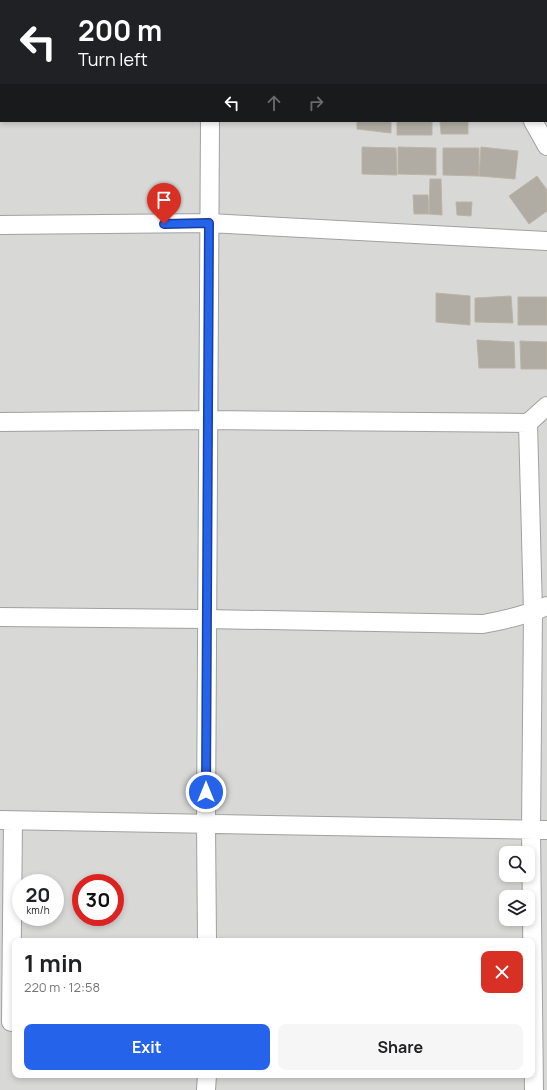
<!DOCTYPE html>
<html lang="en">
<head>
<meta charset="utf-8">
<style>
	body { margin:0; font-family:Manrope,sans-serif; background:#f6f6f6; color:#202124; height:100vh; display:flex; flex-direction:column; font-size:15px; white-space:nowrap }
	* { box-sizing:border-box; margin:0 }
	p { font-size:13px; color:#757577 }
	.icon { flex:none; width:22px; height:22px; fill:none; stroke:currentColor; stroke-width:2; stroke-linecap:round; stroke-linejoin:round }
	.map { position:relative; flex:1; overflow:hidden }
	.drawer { position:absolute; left:12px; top:938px; width:523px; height:140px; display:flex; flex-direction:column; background:#fff; border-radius:8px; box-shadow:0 2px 6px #0003 }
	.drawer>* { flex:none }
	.top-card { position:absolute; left:0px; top:0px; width:547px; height:122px; box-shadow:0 2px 6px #0003; background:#202124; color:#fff; overflow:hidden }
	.fabs { position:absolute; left:499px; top:846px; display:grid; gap:8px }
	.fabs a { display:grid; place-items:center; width:36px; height:36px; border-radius:8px; background:#fff; box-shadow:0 2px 6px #0003; font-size:20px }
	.speed { position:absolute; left:12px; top:874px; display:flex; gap:8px; font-size:20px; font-weight:700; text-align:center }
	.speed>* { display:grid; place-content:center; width:52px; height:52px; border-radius:50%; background:#fff; box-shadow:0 2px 6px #0003; line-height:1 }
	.speed small { font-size:10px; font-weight:400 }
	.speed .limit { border:6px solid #d22; background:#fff; color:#111 }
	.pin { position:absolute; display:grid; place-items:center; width:34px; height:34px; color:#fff; margin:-41px -17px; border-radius:50% 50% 50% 0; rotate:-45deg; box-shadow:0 0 4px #0007 }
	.pin .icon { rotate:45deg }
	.me { position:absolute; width:44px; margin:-22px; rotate:0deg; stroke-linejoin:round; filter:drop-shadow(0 0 3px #0008) }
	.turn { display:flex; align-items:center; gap:14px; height:84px; padding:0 12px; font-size:18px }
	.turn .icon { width:52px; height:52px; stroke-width:2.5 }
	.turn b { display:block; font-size:28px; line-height:34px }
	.lanes { display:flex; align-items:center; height:38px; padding:0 12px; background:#0003; justify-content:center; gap:20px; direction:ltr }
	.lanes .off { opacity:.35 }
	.round { display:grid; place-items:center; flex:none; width:42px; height:42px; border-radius:8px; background:#f6f6f6 }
	.headline { display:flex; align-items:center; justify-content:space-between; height:68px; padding:0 12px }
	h1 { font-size:24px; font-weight:700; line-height:30px }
	.primary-button { display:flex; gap:8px; margin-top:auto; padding:8px 12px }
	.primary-button a { flex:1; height:46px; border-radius:8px; background:#2563eb; color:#fff; font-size:16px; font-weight:700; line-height:46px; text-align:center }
	.primary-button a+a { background:#f6f6f6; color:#202124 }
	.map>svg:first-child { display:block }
</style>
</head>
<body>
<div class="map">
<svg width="547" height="1090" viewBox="0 0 547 1090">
	<rect width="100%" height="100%" fill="#ebeae0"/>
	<!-- residential -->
	<path fill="#d8d8d7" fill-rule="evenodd" d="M0,0H547V1090H0ZM1,1H546V121H1ZM506,853H528V875H506ZM21,883H55V917H21ZM81,883H115V917H81ZM506,897H528V919H506ZM15,941H532V1075H15Z"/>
	<!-- building -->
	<path fill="#b0aca3" stroke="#bcb4a4" d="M357,121H391V133L357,129Z
		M397,121H432V135H397Z
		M440,121H468V134H441Z
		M362,147L396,148L397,175L362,174Z
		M398,147L436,148V175L398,174Z
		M481,147L518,151L515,179L479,176Z
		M443,148H479V176L443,175Z
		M537,176L547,190V211L529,224L509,196Z
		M430,179H441L442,215L429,214Z
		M413,195H428L429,214H414Z
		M456,202H472L471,216L457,215Z
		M436,293L470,296V325L436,322Z
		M511,296L513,323L475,322V298Z
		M518,297H547V325H518Z
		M477,340L514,342L515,368H479Z
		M520,341L547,342V369H521Z"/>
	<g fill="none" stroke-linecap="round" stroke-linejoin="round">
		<defs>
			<path id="minor" d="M470,0V1
				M211,1V0
				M0,38H1
				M533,121L547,146
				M0,225L209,223L547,241
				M0,422L208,420L528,423L547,406
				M528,423L533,612L531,831L534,1090
				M0,617L206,619L483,624C506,620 526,615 547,606
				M0,820L547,830
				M207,941L206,824L210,121
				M11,1022L13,821
				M206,1090L207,1075"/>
		</defs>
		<!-- minor casing -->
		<use href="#minor" stroke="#a1a1a1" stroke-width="20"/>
		<!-- minor -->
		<use href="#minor" stroke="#fff" stroke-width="18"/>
	</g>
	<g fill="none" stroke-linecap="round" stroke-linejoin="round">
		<defs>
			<path id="route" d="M164,224L209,223L206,792"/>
		</defs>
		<!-- route casing -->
		<use href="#route" stroke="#184099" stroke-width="10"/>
		<!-- route -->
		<use href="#route" stroke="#2563eb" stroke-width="7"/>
	</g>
</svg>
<div class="fabs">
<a><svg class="icon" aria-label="search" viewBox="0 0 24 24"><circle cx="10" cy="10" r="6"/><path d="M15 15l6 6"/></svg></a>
<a><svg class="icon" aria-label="layers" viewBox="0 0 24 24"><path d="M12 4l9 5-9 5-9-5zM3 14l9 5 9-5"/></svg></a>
</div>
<div class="speed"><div>20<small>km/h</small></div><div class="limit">30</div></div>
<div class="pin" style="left:164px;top:224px;background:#d93025"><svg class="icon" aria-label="arrive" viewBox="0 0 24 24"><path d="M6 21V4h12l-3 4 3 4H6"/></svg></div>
<svg class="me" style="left:206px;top:792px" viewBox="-20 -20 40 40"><circle r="17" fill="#2563eb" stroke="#fff" stroke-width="3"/><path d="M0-11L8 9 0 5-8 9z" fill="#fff"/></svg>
<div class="top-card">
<div class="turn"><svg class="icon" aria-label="left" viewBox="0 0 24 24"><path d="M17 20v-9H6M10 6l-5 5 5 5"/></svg><div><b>200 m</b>Turn left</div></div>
<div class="lanes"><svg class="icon" aria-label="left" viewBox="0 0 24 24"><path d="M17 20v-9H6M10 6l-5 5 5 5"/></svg><svg class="icon off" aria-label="ahead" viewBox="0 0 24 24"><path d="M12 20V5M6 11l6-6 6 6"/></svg><svg class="icon off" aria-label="right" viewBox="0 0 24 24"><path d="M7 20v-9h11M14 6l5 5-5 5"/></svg></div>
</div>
<section class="drawer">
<div class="headline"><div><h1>1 min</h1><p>220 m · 12:58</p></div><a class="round" style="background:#d93025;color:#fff"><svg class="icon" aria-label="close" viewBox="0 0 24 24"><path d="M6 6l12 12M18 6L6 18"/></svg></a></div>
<div class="primary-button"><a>Exit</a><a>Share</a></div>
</section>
</div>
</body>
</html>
